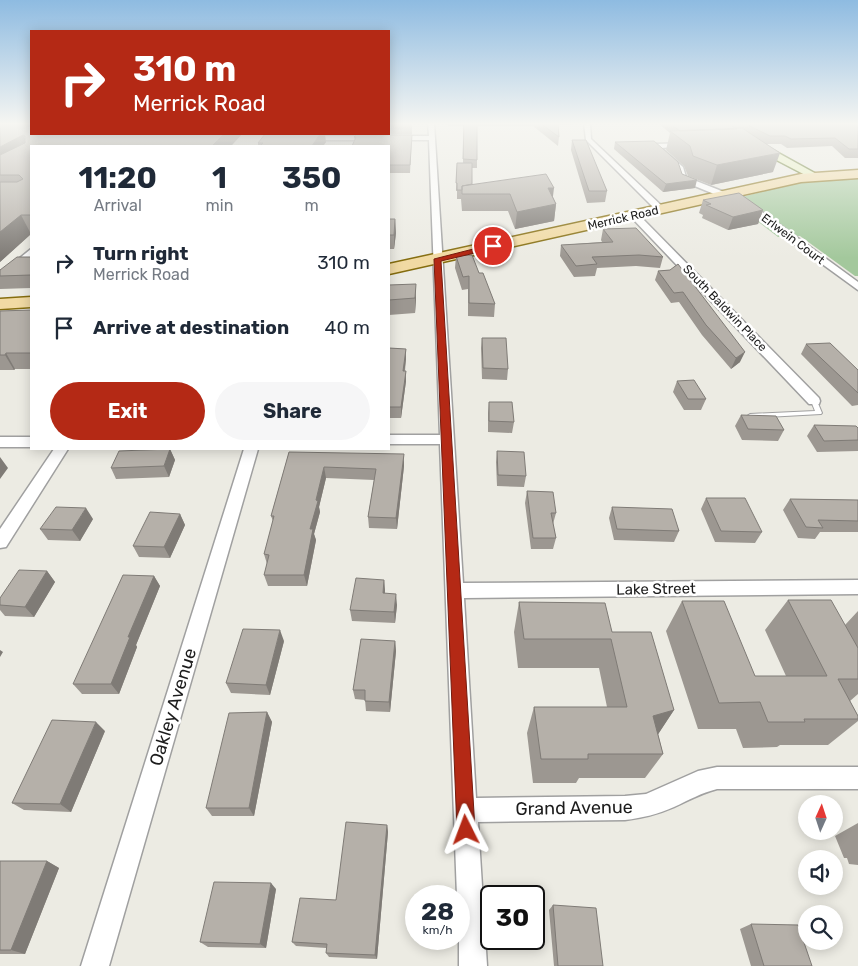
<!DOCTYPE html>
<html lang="en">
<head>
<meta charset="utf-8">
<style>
	body { margin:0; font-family:Rubik,sans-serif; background:#f6f6f7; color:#1f2937; height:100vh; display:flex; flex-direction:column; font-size:19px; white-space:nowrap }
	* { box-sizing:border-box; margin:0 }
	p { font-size:16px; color:#747a83 }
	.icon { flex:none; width:28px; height:28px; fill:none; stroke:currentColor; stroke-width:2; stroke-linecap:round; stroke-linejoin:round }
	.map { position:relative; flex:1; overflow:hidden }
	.drawer { position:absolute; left:30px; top:145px; width:360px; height:305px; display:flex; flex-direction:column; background:#fff; border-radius:0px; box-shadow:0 2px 12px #0003 }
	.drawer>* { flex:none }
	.hud { position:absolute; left:30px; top:30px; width:360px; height:105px; border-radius:0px; box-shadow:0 2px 12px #0003; background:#b42915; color:#fff; overflow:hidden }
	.needle { width:32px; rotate:3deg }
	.buttons { position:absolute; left:798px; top:795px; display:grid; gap:10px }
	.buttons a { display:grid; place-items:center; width:45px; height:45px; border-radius:50%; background:#fff; box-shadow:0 2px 12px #0003; font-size:25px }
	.speed { position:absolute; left:405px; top:885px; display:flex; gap:10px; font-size:25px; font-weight:700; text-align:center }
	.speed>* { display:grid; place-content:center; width:65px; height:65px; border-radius:50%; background:#fff; box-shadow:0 2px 12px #0003; line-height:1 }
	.speed small { font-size:12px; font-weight:400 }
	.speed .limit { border:2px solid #111; border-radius:8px; background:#fff; color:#111 }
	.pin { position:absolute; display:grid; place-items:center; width:42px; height:42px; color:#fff; margin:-21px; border:2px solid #fff; border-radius:50%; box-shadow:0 1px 5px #0007 }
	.me { position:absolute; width:55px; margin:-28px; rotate:357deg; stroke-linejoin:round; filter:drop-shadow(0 0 4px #0008) }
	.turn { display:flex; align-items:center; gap:18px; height:105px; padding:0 20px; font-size:22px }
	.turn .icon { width:65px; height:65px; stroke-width:2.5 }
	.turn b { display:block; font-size:35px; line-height:42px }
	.eta { display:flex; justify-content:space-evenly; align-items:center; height:85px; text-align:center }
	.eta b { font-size:30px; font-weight:700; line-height:35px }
	.primary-button { display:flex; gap:10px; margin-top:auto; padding:10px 20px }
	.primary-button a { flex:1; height:58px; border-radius:30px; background:#b42915; color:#fff; font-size:20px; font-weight:700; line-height:58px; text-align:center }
	.primary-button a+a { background:#f6f6f7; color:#1f2937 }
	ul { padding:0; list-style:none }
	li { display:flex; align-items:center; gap:15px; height:65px; padding:0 20px }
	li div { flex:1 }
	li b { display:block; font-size:19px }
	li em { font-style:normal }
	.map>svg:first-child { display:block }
</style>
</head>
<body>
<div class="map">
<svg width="858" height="966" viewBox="0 0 858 966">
	<rect width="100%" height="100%" fill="#ecebe3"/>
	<!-- forest -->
	<path fill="#a3c89c" d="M858,178V276H855L800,236L778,237L730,200L812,179Z"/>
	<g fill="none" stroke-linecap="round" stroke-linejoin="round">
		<defs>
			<path id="lane" d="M814,399L817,401L822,413L821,414L750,418L747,416L750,414L815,411L811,401Z"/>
			<path id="street" d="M428,123H434L463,583L858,580V594L464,598L476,798L625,796L646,794L698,771L717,767H858V789H717C701,793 689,800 674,807C658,814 643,818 625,820L478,822L487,966H459V896H457L440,444H389V435H440L429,140H305L302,138L305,136H429Z
				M584,123H590L591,139L664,208V212H658L586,140Z
				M690,143L691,144L688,146L661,148L683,167L686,177L747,201L858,282V290L741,205L680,180L678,169L652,146L655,144Z
				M632,214H638L819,398L820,401L819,404H809L632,218Z
				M31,249V257L3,281L0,282V274Z
				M0,437H31V447H0Z
				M54,449H68L6,547L0,548V529Z
				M244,449H258L109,966H81Z"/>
			<path id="secondary" d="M715,123H724L820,176L819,178H811L765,154Z"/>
			<path id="primary" d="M858,170V178L801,182L389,274V264L801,174Z
				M31,297V307L0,309V299Z"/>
		</defs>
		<!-- lane casing -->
		<use href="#lane" stroke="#a0a0a0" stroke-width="2"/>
		<!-- street casing -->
		<use href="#street" stroke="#a0a0a0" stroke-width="3"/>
		<!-- secondary casing -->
		<use href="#secondary" stroke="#526710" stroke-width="3"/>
		<!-- primary casing -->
		<use href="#primary" stroke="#856d0f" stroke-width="3"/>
		<!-- lane -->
		<use href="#lane" fill="#fff" fill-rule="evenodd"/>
		<!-- street -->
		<use href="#street" fill="#fff" fill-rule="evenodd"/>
		<!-- secondary -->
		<use href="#secondary" fill="#e8f2bc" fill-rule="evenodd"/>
		<!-- primary -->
		<use href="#primary" fill="#f1daa3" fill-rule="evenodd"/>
	</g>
	<!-- wall -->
	<path fill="#9c9791" d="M0,123H31V134H242L231,146H31V234L0,262Z
		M389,123H412V134H389Z
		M448,123H583L582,124L558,125L559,137L558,146L533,126H477V168H472V184L553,197L556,204L554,221L515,229L508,211H462L461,199H457V191H456L457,163H463V126H448Z
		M591,123H621L592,124Z
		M658,123H858V158H845L832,146L787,148L781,144H767L773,172L711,185L688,176L684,166L666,150L670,133Z
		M412,135L410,173H389V146L355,140L354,137Z
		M572,140L607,191L605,202L587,203L571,150Z
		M326,142L323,146H258V143Z
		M615,142L682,174L695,188L663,192L614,149Z
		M703,200L763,210L758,224L728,230L702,218L703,215L699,213Z
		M389,219H395L396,233L394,249H389Z
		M603,229L663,257L660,268L636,266L597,268L595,276L574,277L560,256L561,245L602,242L601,240Z
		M456,256L479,273L495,304L494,317L468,316V289L462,290L455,268Z
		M31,257V288L0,289V270Z
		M670,270L740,362L731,369L702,335L679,302L671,303L655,280L658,271Z
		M389,285L416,298L415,313L389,315Z
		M31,310V369H15L14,370H0V311Z
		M482,338L508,369L507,380L482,379L481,348Z
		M806,344L858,370V405L852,406L801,354Z
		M389,348L406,349V359L405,371H406V381L401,418H389Z
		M677,381L706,399L701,410H684L673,392Z
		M489,402L514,422L512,433L488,432V413Z
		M741,415L784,430L778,441L742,440L735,426Z
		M814,425L858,428V451L817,452L807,436Z
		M170,449L175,460L169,477L116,479L111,468Z
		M497,451L526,476L524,487L497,486L496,462Z
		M289,452L404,466L397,529L369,528L368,517L374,480L326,478L319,507L320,512L314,534L316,540L307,586H268L264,575L267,564L264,554L273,521L271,516Z
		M527,491L556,513L553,524L556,538L553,549H531L525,503Z
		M706,498L762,532L755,543L715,542L701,509Z
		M790,499L858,500V532H820L815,539L798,538L783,510Z
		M612,507L679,531L674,542L614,540L609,518Z
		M180,514L185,525L170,558L139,557L133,546Z
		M93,519L80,541L48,540L40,529Z
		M47,571L55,582L34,617L5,616L0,610V598Z
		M154,576L160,586L136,645L137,647L119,694H82L73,684Z
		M384,580L385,594L397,605L395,623L352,621L350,610Z
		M788,600L845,625L858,611V694L850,701L858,716V721L828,745H780L777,747L743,748L736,729H698L666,631L682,601L755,676H786L765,630Z
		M519,602L612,632L674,710L658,734L663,754L645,778H579L576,783H533L527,733L534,707H607L599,668H518L514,632Z
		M284,641L270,695L231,693L226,683Z
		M395,641L396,651L390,712L366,711L365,700L355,699L353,690Z
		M267,712L272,722L254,816H212L206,808Z
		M105,731L71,812L24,810L12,803Z
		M858,823V865L849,864L847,858H844L835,836Z
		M387,825L388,832L377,959L329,957L326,953V948L296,946L292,942L336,900Z
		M0,861H47L59,868L25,954H0Z
		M276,889L266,948L208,947L200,942Z
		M553,905L603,966H554L549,910Z
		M751,924L812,966H751L740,929Z"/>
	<!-- shaded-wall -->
	<path fill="#7f7b76" d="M224,134H242L231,146H212Z
		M320,134H325L326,142L323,146H312Z
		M23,135L30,151L0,168V147Z
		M780,153L773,172L711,185L717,165Z
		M697,180L695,188L663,192L666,184Z
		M548,188H554L552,204Z
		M556,204L554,221L515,229L517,212Z
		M763,210L758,224L728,230L733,217Z
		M21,215L31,234L0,262V232Z
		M395,219L396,233L394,249V235Z
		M416,284V298L415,313V298Z
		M406,349V359L403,381V371Z
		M745,352L740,362L731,369L736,358Z
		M6,353L15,369L14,370L5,355Z
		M406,371V381L401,418V407Z
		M170,449L175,460L169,477L164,466Z
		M404,454V466L397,529L396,518Z
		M0,457L8,468L0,479Z
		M324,467L326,478L319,507L320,512L314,534L316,540L307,586L304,575L310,529L316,500Z
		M86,508L93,519L80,541L72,530Z
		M180,514L185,525L170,558L164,547Z
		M47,571L55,582L34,617L25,607Z
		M154,576L160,586L136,645L137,647L119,694L111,684L128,637Z
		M384,580L385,590L384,604L383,593Z
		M396,594L397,605L395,623L394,612Z
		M280,630L284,641L270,695L266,685Z
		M395,641L396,651L390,712L389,702Z
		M0,650L3,652L0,657Z
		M674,710L657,736L653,716Z
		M267,712L272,722L254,816L249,808Z
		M96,722L105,731L71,812L60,804Z
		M387,825L388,832L377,959L375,955Z
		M47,861L59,868L25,954L11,950Z
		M271,883L276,889L266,948L260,944Z"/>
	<!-- building -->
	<path fill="#b5b0a9" stroke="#7f7b76" d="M0,123L31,124V134H224L212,146H31V215H21L0,232V182H17L23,179L19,175H0V155L25,143V136L23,135L0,147Z
		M464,123H477V160L463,159Z
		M540,123H558L559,137Z
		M669,123H727L737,129L680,131Z
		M744,123H858V149H849L835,138L791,139L785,136H770Z
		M742,128L780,153L717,165L693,156L690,146L670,131Z
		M265,134H320L312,146H260L263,143H258Z
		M356,135H412L410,165H389V146H352L356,137H354Z
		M572,140H586L607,191H589Z
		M654,141L678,162L682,174L697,180L666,184L615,142Z
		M457,163H472V184L462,186V190H457V183H456Z
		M546,174L554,188H548L556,204L517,212L510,194H462V186Z
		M739,193L763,210L733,217L706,205L711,204L703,200Z
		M389,219H395L394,235H389Z
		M636,228L663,257L639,255L592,257L597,264L576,266L561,245L613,242L603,229Z
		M472,255L479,273H483L495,304L469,303V276L463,277L456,256Z
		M17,257H31V275L0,276V270Z
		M678,264L745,352L736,358L706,325L683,292L674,293L658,271L670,270Z
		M416,284L415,298L389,300V285Z
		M31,310V353H6L5,355H0V311Z
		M482,338H506L508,369L483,368Z
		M830,343L858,370V393L806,344Z
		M389,348L406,349L403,371H406L401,407H389Z
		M694,380L706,399H688L677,381Z
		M489,402H512L514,422L489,421Z
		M741,415L776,416L784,430L748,429Z
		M814,425L856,426L858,428V440L824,441Z
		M170,449L164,466L111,468L119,451Z
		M497,451L524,452L526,476L498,475Z
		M289,452L404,454L396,518L368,517L376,469L324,467L316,500L318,501L310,529H313L304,575H264L269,555L264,554L274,516H271Z
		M527,491L553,492L556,513H551L556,538H533Z
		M706,498H745L762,532L721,531Z
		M790,499L858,500V521L818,520L823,528L806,527Z
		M56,507L86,508L72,530L40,529Z
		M612,507L672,509L679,531L617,529Z
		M150,512L180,514L164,547L133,546Z
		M19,570L47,571L25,607L0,605V598Z
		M123,575L154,576L128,637H130L111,684H73Z
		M356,578L384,580L383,593L396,594L394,612L350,610Z
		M788,600H831L858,648V679H838L858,716V719H804L805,722H768L760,702L719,703L682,601H724L755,676H827Z
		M519,602L605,603L612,632H651L674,710L653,716L663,754H588V759H541L534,707H627L611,639H524Z
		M243,629L280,630L266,685L226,683Z
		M361,639L395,641L389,702L365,701V690H353Z
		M267,712L249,808H206L229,713Z
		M52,720L96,722L60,804L12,803Z
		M346,822L387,825L375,955L326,953L327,944L292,942L300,898L336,900Z
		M0,861H47L11,950H0Z
		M214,882L271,883L260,944L200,942Z
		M553,905L596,908L603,966H558Z
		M751,924L798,925L812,966H764Z"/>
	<!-- sky -->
	<linearGradient id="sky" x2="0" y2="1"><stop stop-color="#8ebbe1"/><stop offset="0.48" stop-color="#f6f6f2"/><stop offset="1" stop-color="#f6f6f2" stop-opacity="0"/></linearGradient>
	<rect width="858" height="258" fill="url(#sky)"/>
	<!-- route -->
	<path fill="#b42915" stroke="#751b0e" d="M493,244L496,245V248L441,261L475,830L472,836L466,839L459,836L457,830L434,259Z"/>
	<g text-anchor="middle" stroke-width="5" stroke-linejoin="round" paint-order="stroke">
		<!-- far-street labels -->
		<g font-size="12" fill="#1c1c1c" stroke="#fff">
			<text transform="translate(623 218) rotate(-13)" y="4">Merrick Road</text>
			<text transform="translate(793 239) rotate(37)" y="4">Erlwein Court</text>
			<text transform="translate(725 308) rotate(46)" y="4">South Baldwin Place</text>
		</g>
		<!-- street labels -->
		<g font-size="15" fill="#1c1c1c" stroke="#fff">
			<text transform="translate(656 589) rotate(-1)" y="5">Lake Street</text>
		</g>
		<!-- near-street labels -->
		<g font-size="18" fill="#1c1c1c" stroke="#fff">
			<text transform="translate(173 707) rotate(-73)" y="6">Oakley Avenue</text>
			<text transform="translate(574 808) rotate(-1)" y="6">Grand Avenue</text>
		</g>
	</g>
</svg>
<div class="buttons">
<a><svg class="needle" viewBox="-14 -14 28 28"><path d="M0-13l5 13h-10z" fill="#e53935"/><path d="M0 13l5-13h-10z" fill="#747a83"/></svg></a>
<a><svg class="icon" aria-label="sound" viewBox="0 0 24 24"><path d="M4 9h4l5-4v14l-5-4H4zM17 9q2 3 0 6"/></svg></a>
<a><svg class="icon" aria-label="search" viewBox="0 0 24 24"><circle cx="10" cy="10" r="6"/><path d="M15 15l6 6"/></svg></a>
</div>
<div class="speed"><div>28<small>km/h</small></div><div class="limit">30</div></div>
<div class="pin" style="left:493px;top:246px;background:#d93025"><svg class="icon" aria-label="arrive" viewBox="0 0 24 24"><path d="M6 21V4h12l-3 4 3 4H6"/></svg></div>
<svg class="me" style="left:466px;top:830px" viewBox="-20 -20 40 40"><path d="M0-17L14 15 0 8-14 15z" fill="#b42915" stroke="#fff" stroke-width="4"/></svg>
<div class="hud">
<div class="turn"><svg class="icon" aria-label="right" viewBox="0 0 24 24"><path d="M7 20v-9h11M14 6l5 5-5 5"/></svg><div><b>310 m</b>Merrick Road</div></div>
</div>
<section class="drawer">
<div class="eta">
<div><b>11:20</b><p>Arrival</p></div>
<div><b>1</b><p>min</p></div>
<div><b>350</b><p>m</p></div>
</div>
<ul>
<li><svg class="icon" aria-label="right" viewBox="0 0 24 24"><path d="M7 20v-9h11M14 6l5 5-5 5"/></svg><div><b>Turn right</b><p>Merrick Road</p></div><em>310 m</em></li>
<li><svg class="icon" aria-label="arrive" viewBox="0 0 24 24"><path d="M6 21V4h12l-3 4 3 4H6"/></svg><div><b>Arrive at destination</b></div><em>40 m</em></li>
</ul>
<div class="primary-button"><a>Exit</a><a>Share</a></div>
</section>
</div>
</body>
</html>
